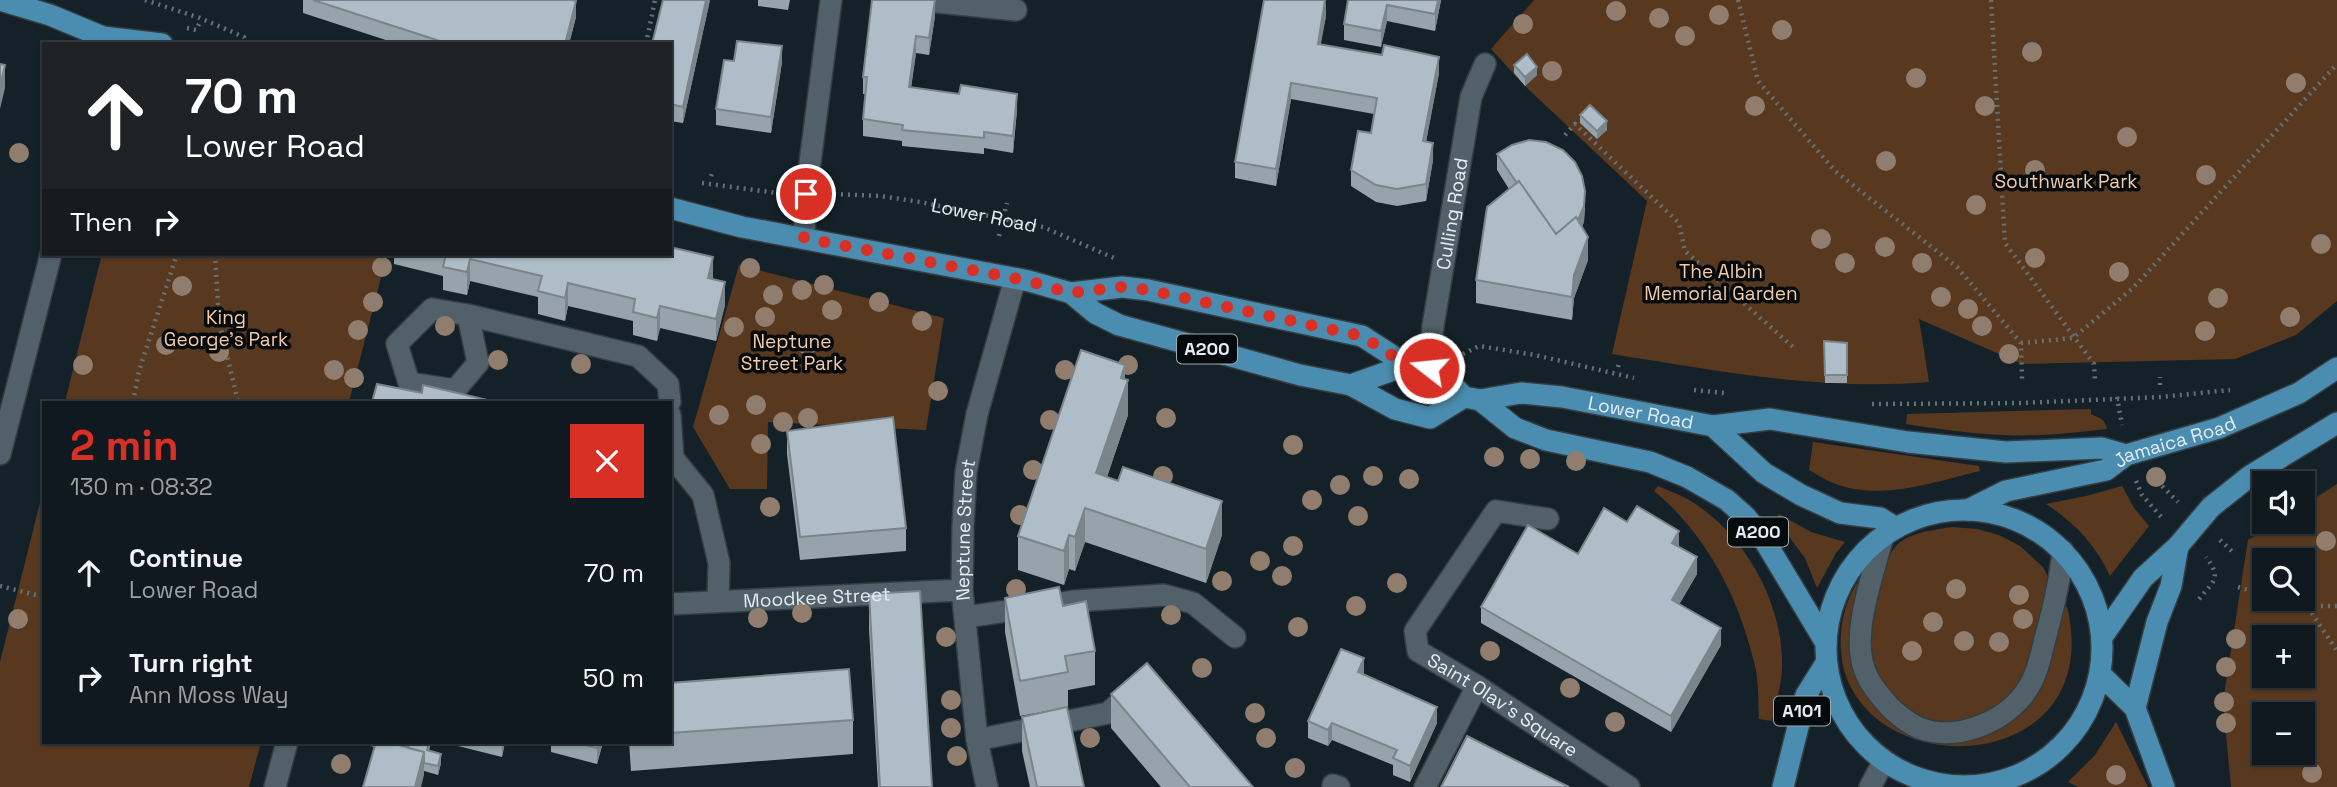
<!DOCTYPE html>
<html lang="en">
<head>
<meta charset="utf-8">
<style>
	body { margin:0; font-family:"Space Grotesk",sans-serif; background:#192228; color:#f1f3f6; height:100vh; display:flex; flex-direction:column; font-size:26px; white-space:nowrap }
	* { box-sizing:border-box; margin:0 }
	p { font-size:23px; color:#9ca0a4 }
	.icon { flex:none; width:38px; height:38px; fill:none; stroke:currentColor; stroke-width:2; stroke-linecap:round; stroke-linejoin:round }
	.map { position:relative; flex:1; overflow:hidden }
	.details { position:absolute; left:42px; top:401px; width:630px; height:343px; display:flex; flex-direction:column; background:#10191f; border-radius:0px; box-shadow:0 2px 5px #0004,0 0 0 2px #30383d }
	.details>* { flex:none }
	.hud { position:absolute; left:42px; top:42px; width:630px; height:214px; border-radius:0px; box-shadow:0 2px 5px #0004,0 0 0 2px #30383d; background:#202124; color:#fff; overflow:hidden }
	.tools { position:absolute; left:2252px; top:471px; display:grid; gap:14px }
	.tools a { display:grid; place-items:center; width:63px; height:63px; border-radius:0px; background:#10191f; box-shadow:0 2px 5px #0004,0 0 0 2px #30383d; font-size:35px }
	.pin { position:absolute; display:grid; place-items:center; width:60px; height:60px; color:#fff; margin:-30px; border:4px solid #fff; border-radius:50%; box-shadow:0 2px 7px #0007 }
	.me { position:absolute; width:77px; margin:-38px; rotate:286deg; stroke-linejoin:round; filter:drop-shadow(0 0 5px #0008) }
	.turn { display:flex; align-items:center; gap:24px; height:147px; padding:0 28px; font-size:32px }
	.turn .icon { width:91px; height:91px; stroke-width:2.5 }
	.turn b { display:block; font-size:49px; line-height:60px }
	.then { display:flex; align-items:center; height:66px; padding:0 28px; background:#0003; gap:14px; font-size:26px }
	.round { display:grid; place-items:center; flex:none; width:74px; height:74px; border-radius:0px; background:#192228 }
	.head { display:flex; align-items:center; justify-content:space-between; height:119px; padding:0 28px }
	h1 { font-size:42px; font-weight:700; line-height:52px; color:#d93025 }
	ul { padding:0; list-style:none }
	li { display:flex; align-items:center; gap:21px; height:105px; padding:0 28px }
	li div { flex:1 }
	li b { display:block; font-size:26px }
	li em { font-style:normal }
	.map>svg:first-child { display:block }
</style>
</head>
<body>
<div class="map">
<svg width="2337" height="787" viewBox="0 0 2337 787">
	<rect width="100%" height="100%" fill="#152129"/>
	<!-- green -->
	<path fill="#58391f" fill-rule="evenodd" d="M1534,0H2337V301L2296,335L2235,359L2022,364L1919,319L1929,382C1822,391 1717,371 1612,354L1647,201L1525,86L1491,49Z
		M102,254H387L349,402H65Z
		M739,265L944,318L926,430L768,422L767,489H730L693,427Z
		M2091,409V414C2100,419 2104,417 2107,429C2085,431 2063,434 2042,435C1996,437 1950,431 1906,424L1907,414Z
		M1813,442L1979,466L1980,471C1933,482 1881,502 1833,483C1825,480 1817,474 1809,470Z
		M2337,484V787H2231L2223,702L2248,540L2278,522H2303V506ZM2264,560H2303V598H2264ZM2264,637H2303V676H2264ZM2264,714H2303V752H2264Z
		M1658,486C1676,493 1694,501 1709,514C1753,550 1784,611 1782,669C1781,687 1776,704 1772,721L1759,719C1758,702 1759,683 1755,666C1739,598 1708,536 1654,491Z
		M2122,486L2134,508L2149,526L2110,576C2096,545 2074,522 2046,504L2086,496Z
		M44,487V742H261L249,787H0V662Z
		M1779,514L1811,532L1845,542L1836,553L1817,588L1805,558L1776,519Z
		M1952,527L1977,529L1999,535L2020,546L2043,567L2048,577L2046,591L2056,634L2064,608L2067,606C2107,772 1878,787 1844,670C1837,640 1841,609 1857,583H1861L1873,618C1878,599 1882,561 1896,546C1908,532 1935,530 1952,527Z
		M2116,722L2148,787H2078L2068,782L2095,755Z"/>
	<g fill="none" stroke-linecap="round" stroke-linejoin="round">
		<defs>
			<g id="minor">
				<path d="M918,0L1016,10"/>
				<path d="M804,238L806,194L831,0"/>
				<path d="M468,315L478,363L455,390L409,383L397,344L432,309L468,315L638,356L668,384L670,402"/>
				<path id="s2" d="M1429,368L1433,326L1471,97L1485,64"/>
				<path d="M670,415L673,458L703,495L719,563L718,600"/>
				<path d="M0,454L51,254"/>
				<path id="s3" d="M1548,519L1496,511L1415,631L1418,651L1477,686L1629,787"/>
				<path d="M1883,536C1874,572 1854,625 1862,661C1865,676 1873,687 1882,698C1891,710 1906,722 1919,728C1959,743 2010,720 2030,685C2038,671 2041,655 2045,639C2053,610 2060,582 2063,551"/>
				<path id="s4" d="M670,604L962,590"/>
				<path d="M966,617L1075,601L1164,595L1193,603L1235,637"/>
				<path d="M977,740L1108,713L1132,692"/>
				<path d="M1333,785L1339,787"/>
				<path d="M275,787L287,742"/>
				<path id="s5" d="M987,787L977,740L962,590L963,526L966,472L977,414L1015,279"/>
				<path d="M1425,787L1477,686"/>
				<path d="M1870,787L1884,761"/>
			</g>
			<g id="major">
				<path d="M0,0L50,15L103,37L162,44"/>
				<path d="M670,208L742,227L1029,281L1071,293L1095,313L1119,325L1300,375L1351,385L1395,409L1430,418L1464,397"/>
				<path d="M1071,293L1122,287L1148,290L1362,336L1407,365"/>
				<path id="s6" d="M1351,385L1407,365L1437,369L1464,397L1480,400L1521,393L1562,397L1713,426L1764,473L1801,495L1840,513L1880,518L1896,528"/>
				<path d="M1480,400L1515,428L1546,440L1650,462L1687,477L1727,500L1746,517L1763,538L1826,643"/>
				<path d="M1713,426L1770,419L1908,442L2006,452L2102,448L2126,455"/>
				<circle cx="1964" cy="648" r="138"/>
				<path id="s7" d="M1968,510L2006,491L2106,470L2126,455L2219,428L2299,393L2337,368"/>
				<path d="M2102,637L2143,578L2178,546L2211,507L2250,476L2337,423"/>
				<path d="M2100,674L2135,708L2164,787"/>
				<path d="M2135,708L2157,622L2171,586L2178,546"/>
				<path d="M1783,787L1806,695L1826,663"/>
			</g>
		</defs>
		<!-- minor casing -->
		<use href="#minor" stroke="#343d42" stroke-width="24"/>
		<!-- major casing -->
		<use href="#major" stroke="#343d42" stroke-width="24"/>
		<!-- path -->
		<g stroke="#657077" stroke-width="4.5" stroke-dasharray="2 5" stroke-linecap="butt">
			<path d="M145,0L200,18L244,37L247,44"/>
			<path d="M1738,0L1758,81L1835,171L1957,267L2021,343L2022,380"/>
			<path d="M1991,0L2005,243L2094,364L2095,379"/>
			<path d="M187,28L196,30L199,24"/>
			<path d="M646,44L655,0"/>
			<path d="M1565,135L1575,124L1679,223L1685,251L1793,347"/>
			<path d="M711,176L713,170"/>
			<path d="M702,183L777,193"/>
			<path id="s1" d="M834,194L880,196L920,202L1043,227L1114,258"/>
			<path d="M1005,211L1007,203"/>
			<path d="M999,236L1000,231"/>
			<path d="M215,254L219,321L238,402"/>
			<path d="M2021,343L2073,338L2134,287L2337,64"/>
			<path d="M1463,354L1479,346L1535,355L1634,378"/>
			<path d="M1618,367L1619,362"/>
			<path d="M2160,385V377"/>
			<path d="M1694,390L1724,393"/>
			<path d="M2117,397L2122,425"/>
			<path d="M133,402L139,371L177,254"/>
			<path d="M1872,404L2022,403L2161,397L2230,390"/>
			<path d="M2156,474L2159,483L2178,502"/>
			<path d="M2136,481L2142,495L2163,519"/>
			<path d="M2220,540L2235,554"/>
			<path d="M0,586L44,597"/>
			<path d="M2238,587L2264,594"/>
			<path d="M2280,598L2308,606H2337"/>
			<path d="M2199,599C2214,581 2222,578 2206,557"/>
			<path d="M2308,607L2337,651"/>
		</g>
		<!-- minor -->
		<use href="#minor" stroke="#526169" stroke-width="21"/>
		<!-- major -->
		<use href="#major" stroke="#4a8db0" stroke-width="21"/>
	</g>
	<!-- trees -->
	<g fill="#907d6d">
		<circle cx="1616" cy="11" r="10"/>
		<circle cx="1719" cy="15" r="10"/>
		<circle cx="1659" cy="18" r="10"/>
		<circle cx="1523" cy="24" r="10"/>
		<circle cx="1782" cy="30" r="10"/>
		<circle cx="1685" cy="36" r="10"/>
		<circle cx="2032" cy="52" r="10"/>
		<circle cx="1552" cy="71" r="10"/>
		<circle cx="1916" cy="78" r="10"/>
		<circle cx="2296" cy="83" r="10"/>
		<circle cx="1755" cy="106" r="10"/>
		<circle cx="1985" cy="106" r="10"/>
		<circle cx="2127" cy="137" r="10"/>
		<circle cx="19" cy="153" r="10"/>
		<circle cx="1886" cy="161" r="10"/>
		<circle cx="2035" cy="170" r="10"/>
		<circle cx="2206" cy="175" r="10"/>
		<circle cx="1976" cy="205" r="10"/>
		<circle cx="1821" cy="239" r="10"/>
		<circle cx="2321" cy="244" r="10"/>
		<circle cx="1885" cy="247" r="10"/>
		<circle cx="2035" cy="258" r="10"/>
		<circle cx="1845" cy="263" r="10"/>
		<circle cx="1922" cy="263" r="10"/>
		<circle cx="382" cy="267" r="10"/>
		<circle cx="750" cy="268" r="10"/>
		<circle cx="2119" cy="272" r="10"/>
		<circle cx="824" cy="285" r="10"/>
		<circle cx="182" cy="286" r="10"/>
		<circle cx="802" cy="290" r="10"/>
		<circle cx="773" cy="295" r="10"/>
		<circle cx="1941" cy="297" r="10"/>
		<circle cx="2218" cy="298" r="10"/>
		<circle cx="373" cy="302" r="10"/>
		<circle cx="879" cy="302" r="10"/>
		<circle cx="1968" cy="309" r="10"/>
		<circle cx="832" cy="310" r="10"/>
		<circle cx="765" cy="317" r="10"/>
		<circle cx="2290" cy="317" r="10"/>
		<circle cx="922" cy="321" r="10"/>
		<circle cx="445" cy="326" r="10"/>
		<circle cx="1982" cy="326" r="10"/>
		<circle cx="734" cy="327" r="10"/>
		<circle cx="358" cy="330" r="10"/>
		<circle cx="2205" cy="331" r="10"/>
		<circle cx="166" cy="345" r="10"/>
		<circle cx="807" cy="345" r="10"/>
		<circle cx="219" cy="352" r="10"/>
		<circle cx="2009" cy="354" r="10"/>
		<circle cx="498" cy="360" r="10"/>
		<circle cx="581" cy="364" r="10"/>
		<circle cx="83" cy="365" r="10"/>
		<circle cx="1128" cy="365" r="10"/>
		<circle cx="334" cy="370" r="10"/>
		<circle cx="1065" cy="370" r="10"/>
		<circle cx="354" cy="378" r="10"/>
		<circle cx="938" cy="391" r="10"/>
		<circle cx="756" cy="405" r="10"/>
		<circle cx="719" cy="415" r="10"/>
		<circle cx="808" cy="418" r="10"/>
		<circle cx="1166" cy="418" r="10"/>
		<circle cx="1050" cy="420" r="10"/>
		<circle cx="783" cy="422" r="10"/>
		<circle cx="761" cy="444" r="10"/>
		<circle cx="1293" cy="445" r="10"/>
		<circle cx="1494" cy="457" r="10"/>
		<circle cx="1530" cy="459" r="10"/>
		<circle cx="1576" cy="461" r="10"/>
		<circle cx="1033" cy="470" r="10"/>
		<circle cx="1163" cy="476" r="10"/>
		<circle cx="1373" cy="476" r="10"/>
		<circle cx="2156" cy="477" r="10"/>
		<circle cx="1409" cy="479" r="10"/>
		<circle cx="1340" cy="485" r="10"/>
		<circle cx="1312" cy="500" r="10"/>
		<circle cx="770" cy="507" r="10"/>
		<circle cx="1020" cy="515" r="10"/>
		<circle cx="1358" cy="516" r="10"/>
		<circle cx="2326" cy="541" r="10"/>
		<circle cx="1293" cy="546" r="10"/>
		<circle cx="1260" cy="561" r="10"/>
		<circle cx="1282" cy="576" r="10"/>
		<circle cx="1222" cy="581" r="10"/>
		<circle cx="1397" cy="583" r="10"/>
		<circle cx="1016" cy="589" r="10"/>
		<circle cx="1956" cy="589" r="10"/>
		<circle cx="2019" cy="595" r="10"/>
		<circle cx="1356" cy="606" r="10"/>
		<circle cx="802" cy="613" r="10"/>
		<circle cx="1171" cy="615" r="10"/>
		<circle cx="758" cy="618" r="10"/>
		<circle cx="18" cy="619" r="10"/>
		<circle cx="2023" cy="619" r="10"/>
		<circle cx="1933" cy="622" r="10"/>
		<circle cx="1298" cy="627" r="10"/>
		<circle cx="946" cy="637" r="10"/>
		<circle cx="2236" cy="639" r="10"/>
		<circle cx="1964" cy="641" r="10"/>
		<circle cx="1999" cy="642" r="10"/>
		<circle cx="1490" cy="651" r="10"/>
		<circle cx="1912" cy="651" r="10"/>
		<circle cx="2226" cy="667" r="10"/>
		<circle cx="1202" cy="668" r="10"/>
		<circle cx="1570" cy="688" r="10"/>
		<circle cx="951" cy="700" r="10"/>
		<circle cx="2224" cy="702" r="10"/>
		<circle cx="1255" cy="713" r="10"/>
		<circle cx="1615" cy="722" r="10"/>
		<circle cx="2226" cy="723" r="10"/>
		<circle cx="951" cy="728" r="10"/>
		<circle cx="1090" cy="738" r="10"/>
		<circle cx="1266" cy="738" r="10"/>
		<circle cx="957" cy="756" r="10"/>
		<circle cx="341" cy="764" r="10"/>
		<circle cx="1295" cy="768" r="10"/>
		<circle cx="2312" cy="773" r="10"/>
		<circle cx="2116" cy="775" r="10"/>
	</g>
	<!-- wall -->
	<path fill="#96a3ab" d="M303,0H572L576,17L569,44H398L303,13Z
		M710,0L683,123L670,121V44Z
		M758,0H790L788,10L758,6Z
		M1348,0H1441L1435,31L1387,21L1381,47L1344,40V24Z
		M935,16L929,55L916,53L911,87L1017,110L1013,153L984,148V154L902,146V141L863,136V119L865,94H863V77Z
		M1326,16L1320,45L1439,73L1426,142L1433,160L1426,201L1397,206L1376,202L1351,186V170L1371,133L1374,114L1291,99L1276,186L1235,178V162Z
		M782,62L771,133L716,125V109Z
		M1514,65L1537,75L1525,86L1514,73Z
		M1580,115L1607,130L1597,139L1580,123Z
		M1497,154L1585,207L1584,222L1582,227L1588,260L1574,298L1572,320L1476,303V280L1509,189L1497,170Z
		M394,254H670L713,279L725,305L716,341L660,328L657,341L633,335V321L568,306L565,321L538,314V297L470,281L467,295L443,290V276L394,264Z
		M1824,341L1847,343V383H1825Z
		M1125,379L1128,415L1107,477L1222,535L1206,583L1085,542L1075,571L1069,569L1064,585L1018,570V536Z
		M787,431L906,528V551L800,560L787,454Z
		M1627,522L1679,547L1697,574L1679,604L1721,645L1671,732L1481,623V607L1578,554Z
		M869,594L932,787H878L869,629Z
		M1005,598L1063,606L1095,651V685L1068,690V707L1020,716L1005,632Z
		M1364,674L1437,723L1410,782L1393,775V765L1332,740L1328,746L1308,738V721Z
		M670,683L853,720V754L631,771L629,742H670Z
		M1111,694L1253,787H1161L1111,728Z
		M1022,717L1084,787H1030L1022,751Z
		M354,742H431L429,751L441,763L438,775L424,771V775L374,747Z
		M442,742H505L502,757Z
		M551,742H603L597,764L551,752Z"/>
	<!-- shaded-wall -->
	<path fill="#7a848b" d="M706,0H710L683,123V107Z
		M935,0V16L929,55V38Z
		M1326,0V16L1318,60V44Z
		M1438,0H1441L1435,31V14Z
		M576,1V17L569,44H565Z
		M1387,5V21L1381,47V31Z
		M916,36V53L909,103V87Z
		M782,46V62L771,133V117Z
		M1439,57V73L1423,158V141Z
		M5,65V88L0,109V87Z
		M1537,67V75L1525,86V77Z
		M1291,83V99L1276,186V169Z
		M1017,94V110L1013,153V136Z
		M1607,121V130L1597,139V131Z
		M1433,143V160L1426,201V184Z
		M1585,191L1584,222L1578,236L1556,257Z
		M1588,237V260L1574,298L1572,320V297L1574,275Z
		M713,257V280L708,278Z
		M470,259V281L467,295V272Z
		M725,282V305L716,341V319Z
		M568,283V306L565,321V298Z
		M660,306V328L657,341V318Z
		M1125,365V389L1128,380V415L1096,508V473L1121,378Z
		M1222,501V535L1206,583V549Z
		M1085,508V542L1075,571V537Z
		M1679,531V547L1672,543Z
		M1069,535V569L1064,585V551Z
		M1697,557V574L1672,617V600Z
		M1721,628V645L1671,732V716Z
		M1364,658V675L1358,672Z
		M1437,707V723L1410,782V766Z
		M1332,723V740L1328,746V730Z
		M502,742H505L502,757Z
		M598,742H603L597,764V748Z
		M424,752V775L421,787H415Z
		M441,754V763L438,775V766Z"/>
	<!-- building -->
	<path fill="#aebdc7" stroke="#7a848b" stroke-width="2" d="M313,0H572L576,1L565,44H449Z
		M663,0H706L683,107L670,104V44H652Z
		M872,0H935L929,38L916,36L909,87L959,94L961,85L1017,94L1013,136L984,132V138L902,130L903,125L863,119L867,77H863Z
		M1264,0H1325L1318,44L1382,55L1384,45L1439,57L1423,141L1433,143L1426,184L1397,189L1376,185L1351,170L1358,131L1371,133L1377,98L1291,83L1276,169L1235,162Z
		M1348,0H1438L1435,14L1387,5L1381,31L1344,24Z
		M737,41L782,46L771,117L716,109L724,60L734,61Z
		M1527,54L1537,67L1525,77L1514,65Z
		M0,64L5,65L0,87Z
		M1590,105L1607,121L1597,131L1580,115Z
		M1529,140L1546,142L1563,150L1575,162L1582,176L1585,191L1584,206L1578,220L1576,217L1556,234L1519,181L1517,183L1497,154L1512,145Z
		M1519,181L1556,234L1576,217L1588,237L1574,275L1572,297L1476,280L1487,207Z
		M670,247L713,257L708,278L725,282L716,319L660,306L657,318L633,312L635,299L568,283L565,298L538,291L542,276L470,259L467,272L443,267L446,254H670Z
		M1824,341L1847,343V375H1825Z
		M1081,350L1125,365L1121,378L1128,380L1096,473L1118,481L1123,467L1222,501L1206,549L1085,508L1075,537L1069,535L1064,551L1018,536Z
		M377,384L422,393L423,385L496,402H372Z
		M893,417L906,528L800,537L787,431Z
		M1637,506L1679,531L1672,543L1697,557L1672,600L1721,628L1671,716L1481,607L1528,525L1578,554L1604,508L1627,522Z
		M1059,587L1063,606L1086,601L1095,651L1065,656L1068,672L1020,681L1005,598Z
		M920,591L932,787H880L869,594Z
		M1341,649L1364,658L1358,672L1437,707L1410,766L1393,758L1397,750L1332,723L1328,730L1308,721Z
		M1147,663L1253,787H1190L1111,694Z
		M849,669L853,720L670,733V683Z
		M1067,707L1084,787H1037L1022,717Z
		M1467,736L1569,787H1441Z
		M376,742H388L424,752L415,787H363Z
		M405,742H429L427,750L441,754L438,766L424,763V752L408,748L409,745L404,744Z
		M574,742H598L597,748Z"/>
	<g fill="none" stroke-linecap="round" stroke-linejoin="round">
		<!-- route -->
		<path stroke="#d93025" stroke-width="12" stroke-dasharray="0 21.6" d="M806,194L804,238L1029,281L1070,293L1122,287L1148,290L1362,336L1407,365L1429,368"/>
	</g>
	<g text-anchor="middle" stroke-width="7" stroke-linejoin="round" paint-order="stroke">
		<!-- shield labels -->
		<g fill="#050a0d" stroke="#a1a9ad" stroke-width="2">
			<rect x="1177" y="334.5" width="60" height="29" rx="5"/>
			<rect x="1728" y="517.5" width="60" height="29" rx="5"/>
			<rect x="1774" y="696.5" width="56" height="29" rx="5"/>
		</g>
		<g font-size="18" font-weight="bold" fill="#e4edf2">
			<text x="1207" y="355">A200</text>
			<text x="1758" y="538">A200</text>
			<text x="1802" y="717">A101</text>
		</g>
		<!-- park labels -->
		<g font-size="19" fill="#f5c9a5" stroke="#050a0d">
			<text x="2066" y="188">Southwark Park</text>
			<text x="1721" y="278">The Albin<tspan x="1721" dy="22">Memorial Garden</tspan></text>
			<text x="226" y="324">King<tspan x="226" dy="22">George's Park</tspan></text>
			<text x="792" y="348">Neptune<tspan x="792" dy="22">Street Park</tspan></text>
		</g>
		<!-- street labels -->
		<g font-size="19" fill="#e4edf2" stroke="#050a0d">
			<text dy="7" stroke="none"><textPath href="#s2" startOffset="156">Culling Road</textPath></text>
			<text dy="7" stroke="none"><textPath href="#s1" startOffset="152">Lower Road</textPath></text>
			<text dy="7" stroke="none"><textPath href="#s6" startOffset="308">Lower Road</textPath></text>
			<text dy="7" stroke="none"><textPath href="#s7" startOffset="220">Jamaica Road</textPath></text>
			<text dy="7" stroke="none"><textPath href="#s5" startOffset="259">Neptune Street</textPath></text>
			<text dy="7" stroke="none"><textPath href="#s4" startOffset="147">Moodkee Street</textPath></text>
			<text dy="7" stroke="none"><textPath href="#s3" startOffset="318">Saint Olav's Square</textPath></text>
		</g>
	</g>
</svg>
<div class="tools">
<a><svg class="icon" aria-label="sound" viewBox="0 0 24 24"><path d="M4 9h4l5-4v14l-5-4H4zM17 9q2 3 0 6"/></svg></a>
<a><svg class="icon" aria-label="search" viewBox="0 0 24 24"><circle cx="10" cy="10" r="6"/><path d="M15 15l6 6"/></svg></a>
<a>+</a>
<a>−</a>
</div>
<div class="pin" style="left:806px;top:194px;background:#d93025"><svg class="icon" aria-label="arrive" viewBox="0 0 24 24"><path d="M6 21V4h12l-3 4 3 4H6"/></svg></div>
<svg class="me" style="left:1429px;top:368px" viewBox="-20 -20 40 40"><circle r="17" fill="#d93025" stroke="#fff" stroke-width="3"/><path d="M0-11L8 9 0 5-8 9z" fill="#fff"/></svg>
<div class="hud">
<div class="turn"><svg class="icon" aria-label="ahead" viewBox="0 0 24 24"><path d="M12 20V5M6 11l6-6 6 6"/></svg><div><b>70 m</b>Lower Road</div></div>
<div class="then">Then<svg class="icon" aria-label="right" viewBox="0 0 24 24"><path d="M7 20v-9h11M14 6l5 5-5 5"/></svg></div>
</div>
<section class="details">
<div class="head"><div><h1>2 min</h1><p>130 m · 08:32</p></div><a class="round" style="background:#d93025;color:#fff"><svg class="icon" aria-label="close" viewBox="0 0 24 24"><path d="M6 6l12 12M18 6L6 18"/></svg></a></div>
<ul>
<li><svg class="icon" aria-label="ahead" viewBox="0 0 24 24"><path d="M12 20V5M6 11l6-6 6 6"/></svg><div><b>Continue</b><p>Lower Road</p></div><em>70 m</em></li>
<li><svg class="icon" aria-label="right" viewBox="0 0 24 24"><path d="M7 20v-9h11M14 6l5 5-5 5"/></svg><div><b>Turn right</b><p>Ann Moss Way</p></div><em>50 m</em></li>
</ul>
</section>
</div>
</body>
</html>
